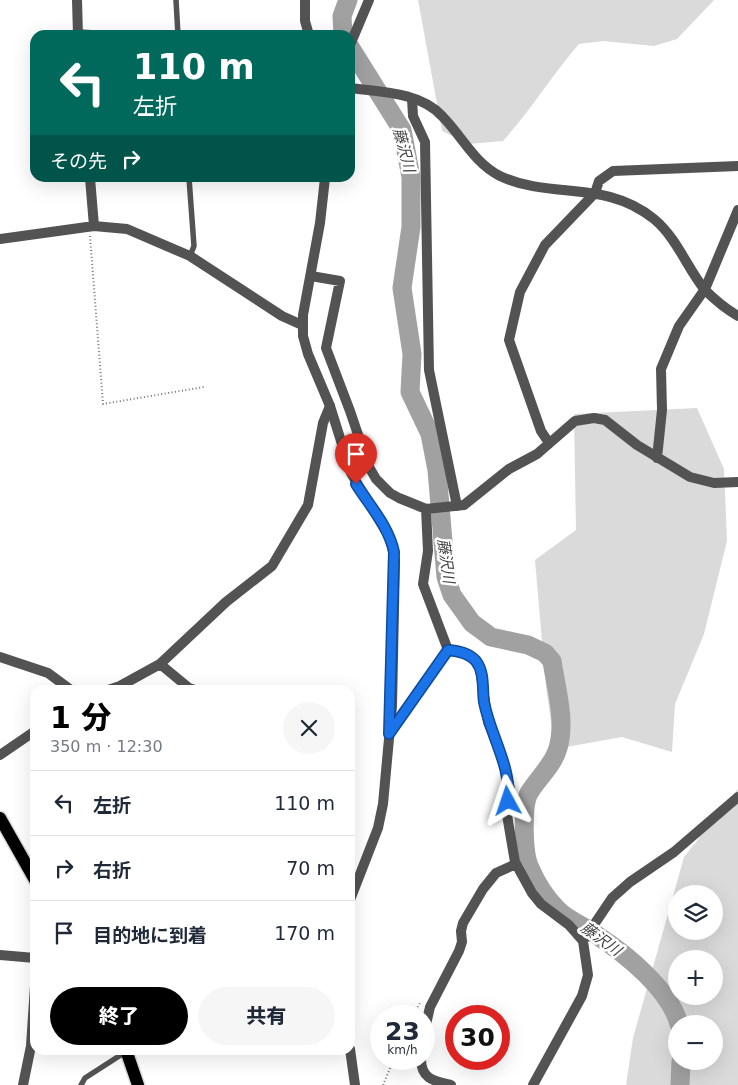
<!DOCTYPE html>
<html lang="ja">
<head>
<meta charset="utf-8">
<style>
	body { margin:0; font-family:"DejaVu Sans","Noto Sans JP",sans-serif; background:#f6f6f7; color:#1f2937; height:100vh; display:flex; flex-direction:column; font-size:19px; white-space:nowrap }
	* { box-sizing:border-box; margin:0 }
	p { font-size:16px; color:#747a83 }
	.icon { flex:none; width:28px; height:28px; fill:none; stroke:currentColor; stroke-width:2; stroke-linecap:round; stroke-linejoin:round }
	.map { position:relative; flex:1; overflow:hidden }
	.panel { position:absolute; left:30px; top:685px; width:325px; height:370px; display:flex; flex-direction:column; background:#fff; border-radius:15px; box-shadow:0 5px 20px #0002 }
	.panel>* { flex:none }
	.banner { position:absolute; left:30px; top:30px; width:325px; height:152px; border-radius:15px; box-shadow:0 5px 20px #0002; background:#00695c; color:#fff; overflow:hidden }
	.buttons { position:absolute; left:668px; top:885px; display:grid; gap:10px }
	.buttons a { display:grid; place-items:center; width:55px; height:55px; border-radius:50%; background:#fff; box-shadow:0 5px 20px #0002; font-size:25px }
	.speed { position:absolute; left:370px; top:1005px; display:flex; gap:10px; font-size:25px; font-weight:700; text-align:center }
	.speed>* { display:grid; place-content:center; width:65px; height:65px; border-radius:50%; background:#fff; box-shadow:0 5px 20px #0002; line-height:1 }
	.speed small { font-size:12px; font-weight:400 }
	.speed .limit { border:8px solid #d22; background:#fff; color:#111 }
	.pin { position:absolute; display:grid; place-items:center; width:42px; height:42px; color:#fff; margin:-51px -21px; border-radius:50% 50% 50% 0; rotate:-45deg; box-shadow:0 0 5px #0007 }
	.pin .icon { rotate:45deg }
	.me { position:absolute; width:55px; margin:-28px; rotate:355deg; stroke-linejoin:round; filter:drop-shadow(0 0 4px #0008) }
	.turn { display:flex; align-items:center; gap:18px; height:105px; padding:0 20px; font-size:22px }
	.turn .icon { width:65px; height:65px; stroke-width:2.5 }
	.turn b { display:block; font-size:35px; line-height:42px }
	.then { display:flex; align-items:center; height:48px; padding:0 20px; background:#0003; gap:10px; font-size:19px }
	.round { display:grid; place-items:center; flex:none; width:52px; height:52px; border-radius:26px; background:#f6f6f7 }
	.head { display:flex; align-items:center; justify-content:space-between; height:85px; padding:0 20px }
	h1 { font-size:30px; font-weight:800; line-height:38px; color:#000 }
	.action { display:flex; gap:10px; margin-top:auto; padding:10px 20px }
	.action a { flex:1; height:58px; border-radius:30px; background:#000; color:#fff; font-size:20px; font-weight:800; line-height:58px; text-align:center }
	.action a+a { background:#f6f6f7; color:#1f2937 }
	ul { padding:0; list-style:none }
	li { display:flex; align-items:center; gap:15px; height:65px; padding:0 20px; border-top:1px solid #e0e1e3 }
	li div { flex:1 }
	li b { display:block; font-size:19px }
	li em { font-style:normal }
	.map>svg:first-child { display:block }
</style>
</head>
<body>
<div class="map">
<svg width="738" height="1085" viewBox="0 0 738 1085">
	<rect width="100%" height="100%" fill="#fff"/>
	<!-- green -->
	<path fill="#dadada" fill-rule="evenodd" d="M418,0H714L677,39L654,46L603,41L579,44C552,75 531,110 503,141L469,144L442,131Z
		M697,408L724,469L727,541L704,634L675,704L672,752L622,737L555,749L546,687L535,560L576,530L574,414Z
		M738,789V1085H626L633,1038L684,857ZM676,894H714V931H676ZM676,959H714V996H676ZM676,1024H714V1061H676Z"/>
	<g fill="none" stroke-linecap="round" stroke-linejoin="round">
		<!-- river -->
		<path stroke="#a1a1a1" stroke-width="19" d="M343,35L342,16L348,0
			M350,47L402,130L411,177V227L402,288L412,354L410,392L430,434L437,470L446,577L452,595L472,623L491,637L528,645L545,653L552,661C556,688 566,721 558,748C554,764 538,778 529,793C522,806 523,854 530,868C536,882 546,898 557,909C568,921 585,926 598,936C627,955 670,990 679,1024
			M680,1085L681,1061"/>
		<defs>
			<path id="primary" d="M0,818L35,880
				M126,1050L138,1085"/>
		</defs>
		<!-- primary casing -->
		<use href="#primary" stroke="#dbdbdb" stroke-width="15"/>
		<!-- path -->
		<path stroke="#757575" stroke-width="2" stroke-dasharray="1 2.5" stroke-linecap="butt" d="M90,236L103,404L204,387
			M412,1016L420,1003
			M383,1085L394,1059"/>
		<!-- service -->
		<path stroke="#535353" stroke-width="5.5" d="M176,0L178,35
			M78,32L132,35
			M189,178L194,246L190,256
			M81,1085L85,1078L127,1051"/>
		<!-- minor -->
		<path stroke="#535353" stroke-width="10" d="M77,0L78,35
			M412,99L413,116L425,142L429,370L457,506
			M90,178L94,226
			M0,239L94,226L127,229L190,256L282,316L302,325
			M311,276L340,281L326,348L350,411L369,467L376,479L390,493L399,498L426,509L464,505L509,469L537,454L575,421L594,418L605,420L637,445L690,477L714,483L738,482
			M549,443L541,431L509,340L520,292L545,245L595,193L599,181L613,171L738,166
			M657,458L662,410L661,369L679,326L705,289L738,210
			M426,509L428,551L423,584L448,650
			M0,657L48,673L71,690
			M160,664L189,688L195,690
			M108,690L120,686L160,664L226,602L272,566L308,505L323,423L330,406
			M389,734L448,650L465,653L475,661L480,669L488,722L499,749L510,788L507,815L515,862L532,893L541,904L569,925L583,941L588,975L582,996L533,1085
			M0,755L35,731
			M583,941L612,898L630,882L674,852L738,797
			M0,955L35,958
			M424,1033L430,1007L459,951L462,942L461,931L463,923L483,889L496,873L516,864
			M421,1059C421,1079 434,1081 451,1085
			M23,1085L31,1046L35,986"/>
		<!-- tertiary -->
		<path stroke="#535353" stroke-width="10" d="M305,0V21L309,35
			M350,45L369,0
			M350,88C380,92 420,92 442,116C462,136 474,163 500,176C551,200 605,179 654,219C677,238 687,268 705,290C715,300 726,309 738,316
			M325,178L320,223L303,315V336L308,354L330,406L351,473L390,538L395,560L392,706L383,804L378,828L350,900
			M350,1049L355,1085"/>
		<!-- primary -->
		<use href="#primary" stroke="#000" stroke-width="12"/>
	</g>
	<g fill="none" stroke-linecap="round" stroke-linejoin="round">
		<defs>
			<path id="route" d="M356,484C370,506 389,527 394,552L389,734L448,650C459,651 469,653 476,661C485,673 482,689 484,702C490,735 512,767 508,801"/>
		</defs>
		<!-- route casing -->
		<use href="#route" stroke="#114b97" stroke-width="12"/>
		<!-- route -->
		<use href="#route" stroke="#1a73e8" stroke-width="9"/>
	</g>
	<g text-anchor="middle" stroke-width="5" stroke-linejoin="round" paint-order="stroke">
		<!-- water labels -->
		<g font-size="15" font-style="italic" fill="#424242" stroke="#fff">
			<text transform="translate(404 150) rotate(75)" y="5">藤沢川</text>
			<text transform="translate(446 561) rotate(82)" y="5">藤沢川</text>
			<text transform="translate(601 939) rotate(36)" y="5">藤沢川</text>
		</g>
	</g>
</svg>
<div class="buttons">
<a><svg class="icon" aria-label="layers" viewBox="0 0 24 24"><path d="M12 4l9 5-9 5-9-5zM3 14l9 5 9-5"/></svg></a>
<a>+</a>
<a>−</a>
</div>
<div class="speed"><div>23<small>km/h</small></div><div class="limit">30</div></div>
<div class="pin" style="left:356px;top:484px;background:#d93025"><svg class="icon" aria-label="arrive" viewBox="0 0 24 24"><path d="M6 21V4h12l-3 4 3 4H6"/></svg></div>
<svg class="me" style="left:508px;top:801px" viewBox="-20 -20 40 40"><path d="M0-17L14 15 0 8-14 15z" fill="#1a73e8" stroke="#fff" stroke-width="4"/></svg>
<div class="banner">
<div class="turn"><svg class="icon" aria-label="left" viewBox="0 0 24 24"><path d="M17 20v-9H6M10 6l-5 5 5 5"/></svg><div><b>110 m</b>左折</div></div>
<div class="then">その先<svg class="icon" aria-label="right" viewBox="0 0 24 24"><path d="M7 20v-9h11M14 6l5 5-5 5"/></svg></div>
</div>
<section class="panel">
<div class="head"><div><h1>1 分</h1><p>350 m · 12:30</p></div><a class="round"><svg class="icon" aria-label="close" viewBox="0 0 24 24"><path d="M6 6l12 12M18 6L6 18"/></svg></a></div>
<ul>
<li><svg class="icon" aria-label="left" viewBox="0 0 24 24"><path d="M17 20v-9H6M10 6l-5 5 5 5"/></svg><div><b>左折</b></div><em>110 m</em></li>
<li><svg class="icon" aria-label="right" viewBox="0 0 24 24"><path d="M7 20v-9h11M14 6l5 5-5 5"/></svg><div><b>右折</b></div><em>70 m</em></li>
<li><svg class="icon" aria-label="arrive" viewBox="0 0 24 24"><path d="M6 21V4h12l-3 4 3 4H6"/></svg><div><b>目的地に到着</b></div><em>170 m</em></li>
</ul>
<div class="action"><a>終了</a><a>共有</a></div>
</section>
</div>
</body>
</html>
